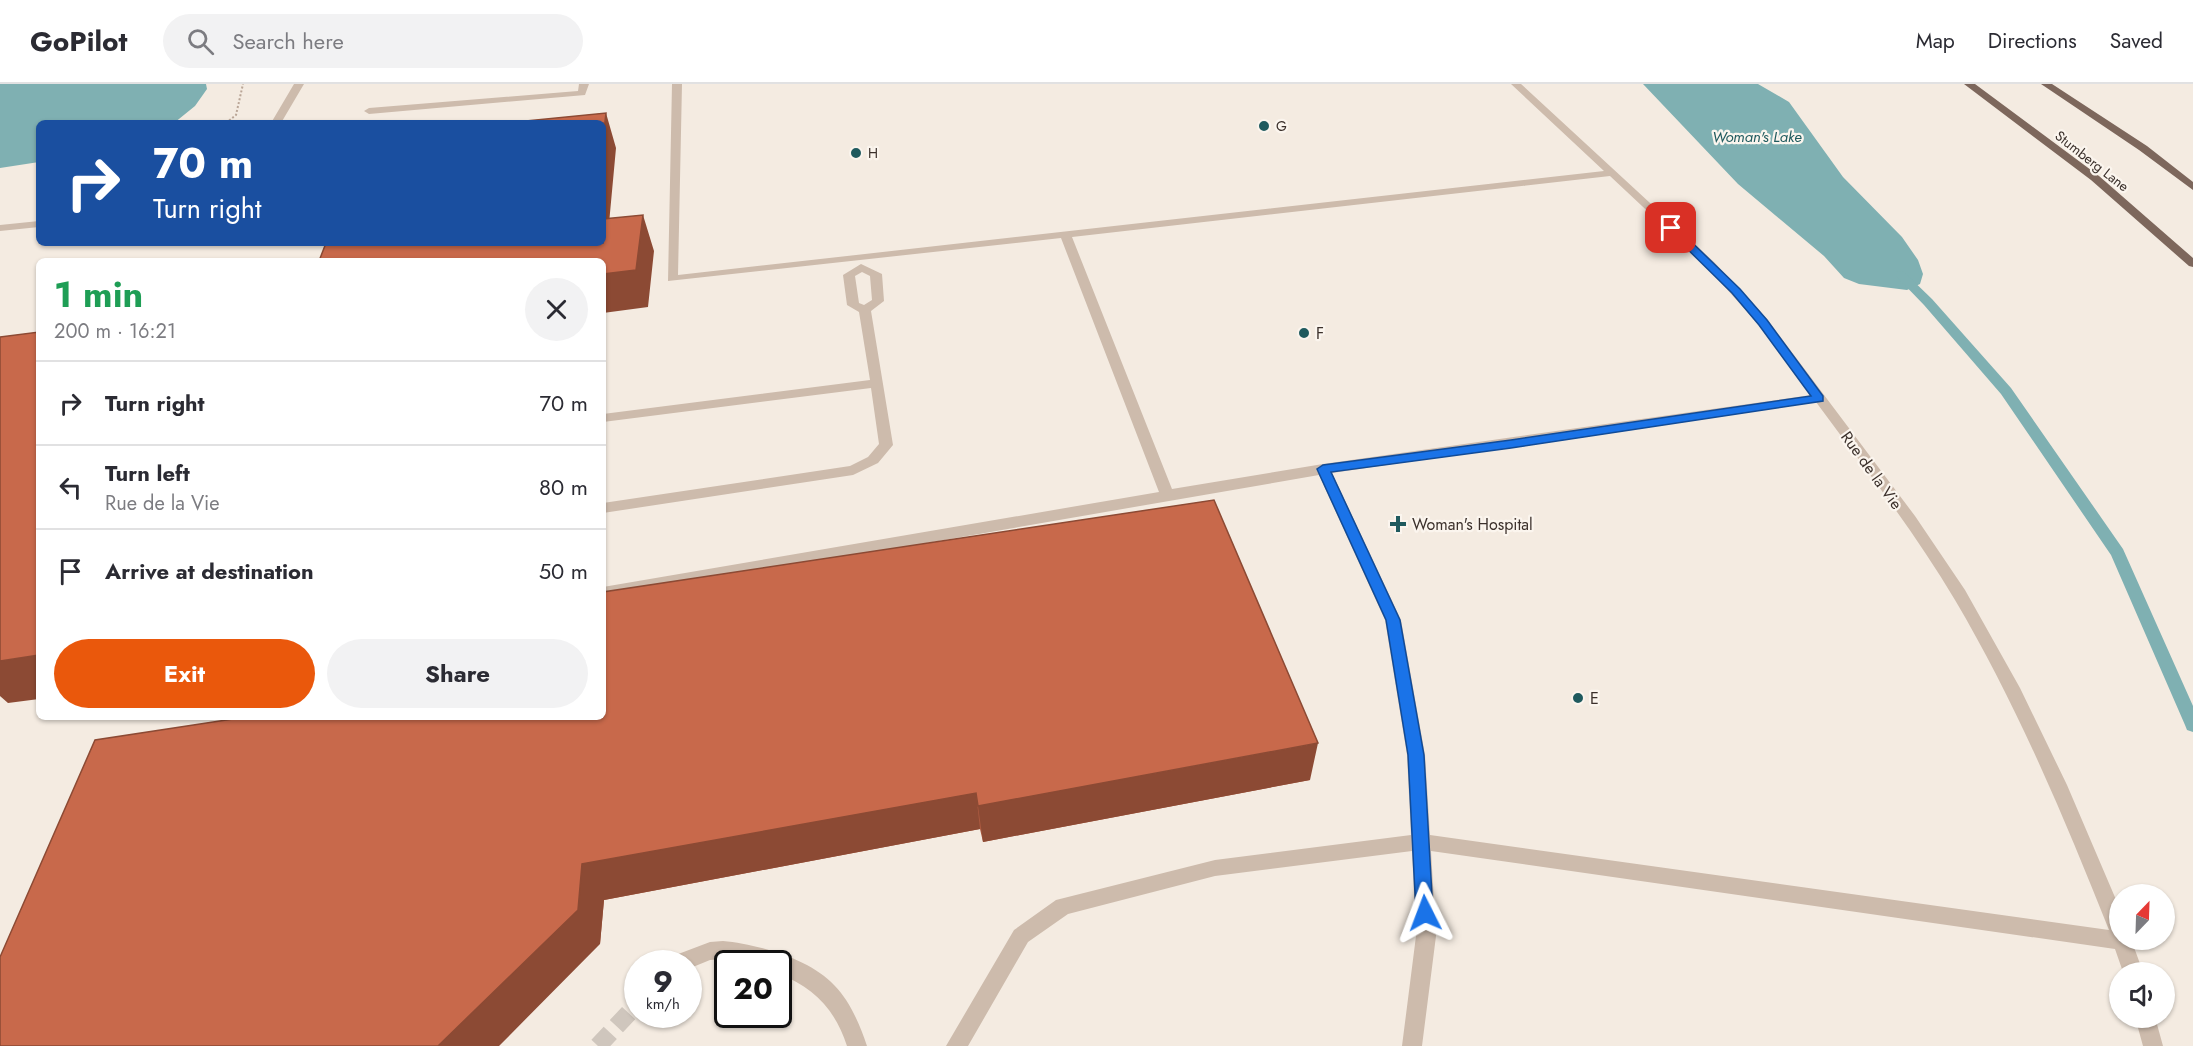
<!DOCTYPE html>
<html lang="en">
<head>
<meta charset="utf-8">
<style>
	body { margin:0; font-family:Jost,sans-serif; background:#f2f2f3; color:#2b2b33; height:100vh; display:flex; flex-direction:column; font-size:22px; white-space:nowrap }
	* { box-sizing:border-box; margin:0 }
	p { font-size:20px; color:#7c7c81 }
	.icon { flex:none; width:33px; height:33px; fill:none; stroke:currentColor; stroke-width:2; stroke-linecap:round; stroke-linejoin:round }
	.map { position:relative; flex:1; overflow:hidden }
	.sheet { position:absolute; left:36px; top:174px; width:570px; height:462px; display:flex; flex-direction:column; background:#fff; border-radius:9px; box-shadow:0 2px 4px #0004 }
	.sheet>* { flex:none }
	.top-card { position:absolute; left:36px; top:36px; width:570px; height:126px; border-radius:9px; box-shadow:0 2px 4px #0004; background:#1a4fa0; color:#fff; overflow:hidden }
	.needle { width:39px; rotate:23deg }
	.fabs { position:absolute; left:2109px; top:800px; display:grid; gap:12px }
	.fabs a { display:grid; place-items:center; width:66px; height:66px; border-radius:50%; background:#fff; box-shadow:0 2px 4px #0004; font-size:30px }
	.speed { position:absolute; left:624px; top:866px; display:flex; gap:12px; font-size:30px; font-weight:700; text-align:center }
	.speed>* { display:grid; place-content:center; width:78px; height:78px; border-radius:50%; background:#fff; box-shadow:0 2px 4px #0004; line-height:1 }
	.speed small { font-size:15px; font-weight:400 }
	.speed .limit { border:3px solid #111; border-radius:9px; background:#fff; color:#111 }
	.pin { position:absolute; display:grid; place-items:center; width:51px; height:51px; color:#fff; margin:-26px; border-radius:12px; box-shadow:0 3px 9px #0006 }
	.me { position:absolute; width:66px; margin:-33px; rotate:357deg; stroke-linejoin:round; filter:drop-shadow(0 0 4px #0008) }
	.turn { display:flex; align-items:center; gap:21px; height:126px; padding:0 18px; font-size:27px }
	.turn .icon { width:78px; height:78px; stroke-width:2.5 }
	.turn b { display:block; font-size:42px; line-height:51px }
	.round { display:grid; place-items:center; flex:none; width:63px; height:63px; border-radius:32px; background:#f2f2f3 }
	.overview { display:flex; align-items:center; justify-content:space-between; height:102px; padding:0 18px }
	h1 { font-size:36px; font-weight:700; line-height:45px; color:#1e9e55 }
	.primary-button { display:flex; gap:12px; margin-top:auto; padding:12px 18px }
	.primary-button a { flex:1; height:69px; border-radius:36px; background:#ea580c; color:#fff; font-size:24px; font-weight:700; line-height:69px; text-align:center }
	.primary-button a+a { background:#f2f2f3; color:#2b2b33 }
	ul { padding:0; list-style:none }
	li { display:flex; align-items:center; gap:18px; height:84px; padding:0 18px; border-top:2px solid #e1e1e2 }
	li div { flex:1 }
	li b { display:block; font-size:22px }
	li em { font-style:normal }
	header { display:flex; align-items:center; gap:36px; box-sizing:border-box; height:84px; padding:0 30px; background:#fff; border-bottom:2px solid #e1e1e2 }
	header strong { font-size:28px }
	nav { display:flex; gap:33px; margin-inline-start:auto; font-size:21px }
	.search { width:420px; height:54px; background:#f2f2f3; display:flex; align-items:center; gap:15px; box-sizing:border-box; padding:0 21px; border-radius:33px; color:#7c7c81; font-size:22px }
	.map>svg:first-child { display:block }
</style>
</head>
<body>
<header>
<strong>GoPilot</strong>
<div class="search"><svg class="icon" aria-label="search" viewBox="0 0 24 24"><circle cx="10" cy="10" r="6"/><path d="M15 15l6 6"/></svg>Search here</div>
<nav><a>Map</a><a>Directions</a><a>Saved</a></nav>
</header>
<div class="map">
<svg width="2193" height="962" viewBox="0 0 2193 962">
	<rect width="100%" height="100%" fill="#f4ebe1"/>
	<!-- water -->
	<path fill="#7fb0b2" d="M0,0H206L207,5L195,22L174,39H39V78L0,84Z
		M1643,0H1758L1789,18L1843,93L1902,153L1918,176L1923,190L1920,200L1907,206L1859,200L1844,194L1824,172L1738,100Z"/>
	<g fill="none" stroke-linecap="round" stroke-linejoin="round">
		<!-- stream -->
		<path fill="#7fb0b2" fill-rule="evenodd" d="M1900,187L1904,188L1932,215L2011,304L2123,465L2193,622V648L2187,646L2185,641L2111,471L2001,310L1924,221L1896,192V188Z"/>
		<!-- minor-tunnel -->
		<path stroke="#cfc6bd" stroke-width="18" stroke-dasharray="18 9" stroke-linecap="butt" d="M598,962L638,919"/>
		<!-- path -->
		<path stroke="#b9a596" stroke-width="2" stroke-dasharray="2 2" stroke-linecap="butt" d="M226,39L236,31L243,0"/>
		<!-- minor -->
		<path fill="#cdbbac" fill-rule="evenodd" d="M294,0H304L281,39H271Z
			M579,0H589L585,11L369,30L364,27L369,24L578,7Z
			M672,0H682L678,191L1604,87L1511,0H1521L1714,178L1767,235L1915,432L1965,506L2020,604L2067,701L2120,825V855H2131L2143,888H2123L2115,865L1431,767L1436,852L1422,962H1402L1416,852L1412,767L1215,792L1068,830L1028,858L968,962H946L1014,846L1056,816L1215,776L1411,751L1407,671L1385,536L1319,391L603,515V503L1159,408L1061,154L668,197ZM1610,92L1706,182L1759,241L1811,311L1323,380L1172,405L1072,153ZM1816,318C1864,383 1914,447 1955,516C2017,621 2064,733 2109,846L1430,751L1425,671L1401,536L1332,389Z
			M39,137V143L0,147V141Z
			M861,180L882,190L884,217L871,227L893,361L878,379L853,391L603,429V419L850,382L868,373L879,360L871,304L603,338V330L870,296L859,228L847,221L843,191ZM862,188L870,192L872,216L864,221L859,219L855,192Z
			M723,857C757,860 810,875 834,901C850,917 860,941 867,962H847C835,925 814,904 778,889V879H747L723,875L710,876L688,885V879H670L673,872L710,858Z
			M2135,933H2155L2163,962H2143Z"/>
		<!-- major -->
		<path fill="#7d675c" fill-rule="evenodd" d="M1964,0H1975L2099,92L2193,174V183L2189,182L2091,96Z
			M2041,0H2052L2147,62L2193,98V106L2139,66Z"/>
	</g>
	<!-- wall -->
	<path fill="#ac5a40" d="M95,656L1310,696L983,758L980,745L604,816L600,860Z"/>
	<!-- shaded-wall -->
	<path fill="#8c4a34" d="M606,29L616,64L606,172L603,159V55Z
		M643,131L654,167L648,223L603,229V190Z
		M39,571V615L8,619L0,612V577Z
		M1318,659L1310,696L983,758L978,722Z
		M976,709L980,745L604,816L600,860L499,962H438L582,780Z"/>
	<!-- building -->
	<path fill="#c8694b" stroke="#8c4a34" stroke-width="1.5" d="M606,29L603,55V39H506Z
		M643,131L636,186L603,190V177H319L326,159H603V135Z
		M39,248V571L0,577V253Z
		M1214,416L1318,659L978,722L976,709L582,780L578,826L438,962H0V873L95,656L246,633H603V508Z"/>
	<!-- route -->
	<path fill="#1a73e8" stroke="#114b97" stroke-width="1.5" d="M1668,142H1675L1740,205L1767,236L1823,312V317L1511,364L1331,388L1400,536L1424,671L1433,829L1431,834L1425,837L1418,834L1416,829L1408,671L1386,536L1317,385L1323,381L1511,356L1811,312L1759,241L1732,209L1668,146Z"/>
	<!-- markers -->
	<g fill="#1f5a5e" stroke="#fbf5ee" stroke-width="2">
		<circle cx="1264" cy="42" r="6"/>
		<circle cx="856" cy="69" r="6"/>
		<circle cx="1304" cy="249" r="6"/>
		<path d="M1395 431h6v6h6v6h-6v6h-6v-6h-6v-6h6z"/>
		<circle cx="1578" cy="614" r="6"/>
	</g>
	<g text-anchor="middle" stroke-width="4.5" stroke-linejoin="round" paint-order="stroke">
		<!-- far-poi labels -->
		<g font-size="14" fill="#3b302b" stroke="#fbf5ee" text-anchor="start">
			<text x="1276" y="47">G</text>
			<text x="868" y="74">H</text>
		</g>
		<!-- far-street labels -->
		<g font-size="14" fill="#3b302b" stroke="#fbf5ee">
			<text transform="translate(2092 77) rotate(38)" y="5">Stumberg Lane</text>
		</g>
		<!-- far-water labels -->
		<g font-size="15" font-style="italic" fill="#1f5a5e" stroke="#fbf5ee">
			<text x="1757" y="58">Woman's Lake</text>
		</g>
		<!-- poi labels -->
		<g font-size="16" fill="#3b302b" stroke="#fbf5ee" text-anchor="start">
			<text x="1316" y="255">F</text>
			<text x="1412" y="446">Woman's Hospital</text>
			<text x="1590" y="620">E</text>
		</g>
		<!-- street labels -->
		<g font-size="16" fill="#3b302b" stroke="#fbf5ee">
			<text transform="translate(1872 386) rotate(54)" y="6">Rue de la Vie</text>
		</g>
	</g>
</svg>
<div class="fabs">
<a><svg class="needle" viewBox="-14 -14 28 28"><path d="M0-13l5 13h-10z" fill="#e53935"/><path d="M0 13l5-13h-10z" fill="#7c7c81"/></svg></a>
<a><svg class="icon" aria-label="sound" viewBox="0 0 24 24"><path d="M4 9h4l5-4v14l-5-4H4zM17 9q2 3 0 6"/></svg></a>
</div>
<div class="speed"><div>9<small>km/h</small></div><div class="limit">20</div></div>
<div class="pin" style="left:1671px;top:144px;background:#d93025"><svg class="icon" aria-label="arrive" viewBox="0 0 24 24"><path d="M6 21V4h12l-3 4 3 4H6"/></svg></div>
<svg class="me" style="left:1425px;top:829px" viewBox="-20 -20 40 40"><path d="M0-17L14 15 0 8-14 15z" fill="#1a73e8" stroke="#fff" stroke-width="4"/></svg>
<div class="top-card">
<div class="turn"><svg class="icon" aria-label="right" viewBox="0 0 24 24"><path d="M7 20v-9h11M14 6l5 5-5 5"/></svg><div><b>70 m</b>Turn right</div></div>
</div>
<section class="sheet">
<div class="overview"><div><h1>1 min</h1><p>200 m · 16:21</p></div><a class="round"><svg class="icon" aria-label="close" viewBox="0 0 24 24"><path d="M6 6l12 12M18 6L6 18"/></svg></a></div>
<ul>
<li><svg class="icon" aria-label="right" viewBox="0 0 24 24"><path d="M7 20v-9h11M14 6l5 5-5 5"/></svg><div><b>Turn right</b></div><em>70 m</em></li>
<li><svg class="icon" aria-label="left" viewBox="0 0 24 24"><path d="M17 20v-9H6M10 6l-5 5 5 5"/></svg><div><b>Turn left</b><p>Rue de la Vie</p></div><em>80 m</em></li>
<li><svg class="icon" aria-label="arrive" viewBox="0 0 24 24"><path d="M6 21V4h12l-3 4 3 4H6"/></svg><div><b>Arrive at destination</b></div><em>50 m</em></li>
</ul>
<div class="primary-button"><a>Exit</a><a>Share</a></div>
</section>
</div>
</body>
</html>
